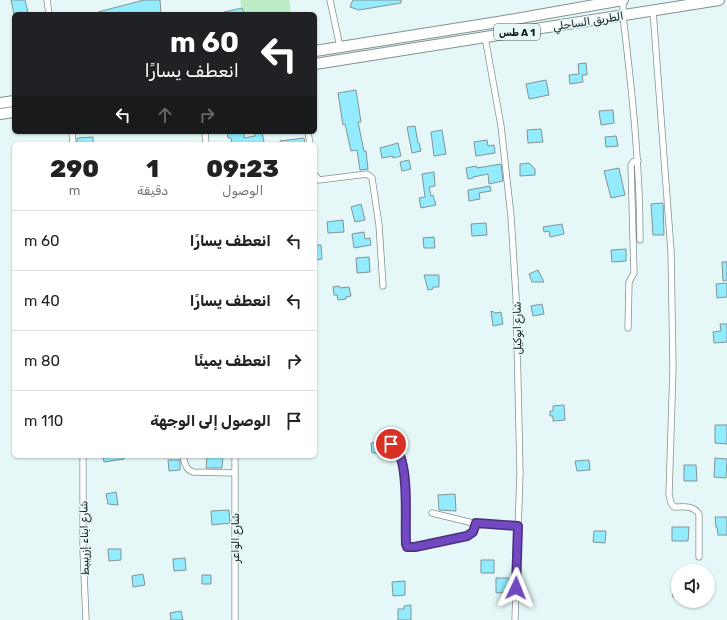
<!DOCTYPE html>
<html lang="ar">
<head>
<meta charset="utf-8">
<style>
	body { margin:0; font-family:Rubik,"Noto Naskh Arabic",sans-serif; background:#f2f2f2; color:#222; direction:rtl; height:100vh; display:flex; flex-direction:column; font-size:15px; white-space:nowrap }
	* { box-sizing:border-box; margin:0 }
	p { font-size:13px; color:#767676 }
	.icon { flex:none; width:22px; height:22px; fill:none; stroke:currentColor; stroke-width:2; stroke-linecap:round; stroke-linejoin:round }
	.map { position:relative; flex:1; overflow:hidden; direction:ltr }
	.drawer { position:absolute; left:12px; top:142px; width:305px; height:316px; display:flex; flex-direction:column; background:#fff; border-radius:6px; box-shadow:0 1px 3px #0004; direction:rtl }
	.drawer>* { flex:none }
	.hud { position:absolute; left:12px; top:12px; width:305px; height:122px; border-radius:6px; box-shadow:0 1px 3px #0004; direction:rtl; background:#202124; color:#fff; overflow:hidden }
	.buttons { position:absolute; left:671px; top:564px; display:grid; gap:8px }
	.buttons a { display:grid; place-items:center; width:44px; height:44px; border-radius:50%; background:#fff; box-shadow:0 1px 3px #0004; font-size:20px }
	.pin { position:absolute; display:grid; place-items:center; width:34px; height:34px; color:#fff; margin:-17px; border:2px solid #fff; border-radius:50%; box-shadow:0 1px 4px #0007 }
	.me { position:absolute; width:44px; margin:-22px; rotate:2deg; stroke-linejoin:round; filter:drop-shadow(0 0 3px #0008) }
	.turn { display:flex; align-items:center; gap:14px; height:84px; padding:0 12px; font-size:18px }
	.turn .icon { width:52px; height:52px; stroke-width:2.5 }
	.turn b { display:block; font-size:28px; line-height:34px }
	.lanes { display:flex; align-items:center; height:38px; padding:0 12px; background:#0003; justify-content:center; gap:20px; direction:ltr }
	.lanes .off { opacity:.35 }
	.eta { display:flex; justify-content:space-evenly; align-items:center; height:68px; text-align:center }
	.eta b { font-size:24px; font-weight:800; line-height:28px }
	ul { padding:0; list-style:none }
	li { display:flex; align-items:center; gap:12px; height:60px; padding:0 12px; border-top:1px solid #e0e0e0 }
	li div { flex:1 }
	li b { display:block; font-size:15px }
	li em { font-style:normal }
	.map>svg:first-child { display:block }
</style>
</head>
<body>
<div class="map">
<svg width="727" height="620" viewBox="0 0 727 620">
	<rect width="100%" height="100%" fill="#e5f8f7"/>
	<!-- green -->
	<path fill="#bcecc5" d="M240,0H289L291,14H243Z"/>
	<!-- building -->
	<path fill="#92ecfe" stroke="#829397" d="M11,0H25L28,12L14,14Z
		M144,0H160L161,14H98V12Z
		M353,0H401V3L359,10L350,7Z
		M242,8L244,14H225L224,12Z
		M586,63L587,75H582L583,82L570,84L569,75L579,74L578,64Z
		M546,80L549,95L529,99L526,84Z
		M356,90L361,122H358L364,151H366L368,169L360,170L357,150L351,151L345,124L343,125L338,93Z
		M613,110L614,123L601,125L599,111Z
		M415,126L418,143H419L421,151L412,153L407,127Z
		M541,129L543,142L528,143L527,130Z
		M442,130L446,154L434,156L431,132Z
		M227,132H244V138L255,136V132H262L264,142L252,144H232L231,138H228Z
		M616,136L618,146L606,147L605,137Z
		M93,137V144H77V138Z
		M304,138L305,144H280V141Z
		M487,140L488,146L494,145L495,153L476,156L474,142Z
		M398,143L401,156L393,158V156L382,158L380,148Z
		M409,160L411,169L402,171L400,162Z
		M529,163L535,169V175L520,176V164Z
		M501,164L503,181L489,184L488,174L473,177V178L468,179L466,168L476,166L477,168Z
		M619,168L625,195L611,198L604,171Z
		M434,172L435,186L429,187L431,196L433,195L436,205L421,208L419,198L425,197L422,174Z
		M490,186L491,191L479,193L480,199L469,201L468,190Z
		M663,203L664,235H653L651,204Z
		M361,204L365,220L355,222L351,207Z
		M343,220L344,232L328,233L327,222Z
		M486,223L487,235L472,236L471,224Z
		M562,224L564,234L550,237L549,231L544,232L543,227Z
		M364,232L365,239L370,238L371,245L354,248L352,234Z
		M434,237L435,248H424L423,238Z
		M315,245H321L322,259L315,260Z
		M626,249V261L612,262L611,250Z
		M369,257L370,272L357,273L356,258Z
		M722,262H727V280L723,281Z
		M538,270L544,282H532L529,274Z
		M424,275H439V287H433V289L428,290Z
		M727,283V297L717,298L716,284Z
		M339,286L340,288L349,287L351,296L346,297V299L338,300L337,295H334L333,287Z
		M542,304L544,314L533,316L531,306Z
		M491,311L496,313L501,312L503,324L493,326Z
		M720,324H727V342L714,343L713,332L721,331Z
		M564,405L565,420L553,421V416H550V411H553V406Z
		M715,425H727V444L715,443Z
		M380,442L381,453H372L371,443Z
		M103,456H124V459L104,462Z
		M207,456H223L222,468H206Z
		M715,458L727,459L726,478L714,477Z
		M168,460H180V470L169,471Z
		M589,460L590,470L577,471L575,461Z
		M684,465H696L697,481H684Z
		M116,492L118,505L108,504L106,494Z
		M455,494L456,511L439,510L438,495Z
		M229,510L230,523L212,525L211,511Z
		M715,517H727V535H718L717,527H716Z
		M672,527H689L688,541H672Z
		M594,531H606L605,543L593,542Z
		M108,549H121V560L109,561Z
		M185,558L186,570L174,571L173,559Z
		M481,560H494V573H481Z
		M143,574L145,585L133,587L132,576Z
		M202,575H211V584H202Z
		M496,578H509L510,592L496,593Z
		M405,581V595L393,596L392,582Z
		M672,583H678V596L673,597Z
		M411,605V620H398V609H404V606Z
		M181,611L183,620H171L170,613Z"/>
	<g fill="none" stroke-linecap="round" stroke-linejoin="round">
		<defs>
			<path id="street" d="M47,0L49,14
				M330,0L340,47
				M623,0V16C632,91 640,165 640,240
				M653,11L671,251L673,367L669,495L671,503L674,507C684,507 693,505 699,514V557
				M485,37L501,126L511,216L516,296L520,472L515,620
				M72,132L73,144
				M205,132L206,144
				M308,132L310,144
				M315,175L319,180L367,174L372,178L379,225L383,286
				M628,328L629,282L634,273L631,165L633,162L638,161
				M391,444C395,449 401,455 402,462C408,485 405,520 406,544L407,547H415L467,536L473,532L476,523
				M83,456V550L86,620
				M183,456C185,463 185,469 193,472L234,473
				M432,513L473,523L519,526
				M235,620V456"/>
			<path id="highway" d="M315,51L498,22L623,0
				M315,64L719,0
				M0,103L14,101
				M0,114L14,112"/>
		</defs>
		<!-- street casing -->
		<use href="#street" stroke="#809291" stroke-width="7"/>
		<!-- highway casing -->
		<use href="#highway" stroke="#809291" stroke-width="12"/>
		<!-- street -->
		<use href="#street" stroke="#fff" stroke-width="5.5"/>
		<!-- highway -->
		<use href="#highway" stroke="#fff" stroke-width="10"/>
	</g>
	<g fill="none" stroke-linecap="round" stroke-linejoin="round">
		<defs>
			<path id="route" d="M391,444C395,449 401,455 402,462C408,485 405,520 406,544L407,547H415L467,536L473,532L476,523L518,526L516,588"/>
		</defs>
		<!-- route casing -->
		<use href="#route" stroke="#4a2f7d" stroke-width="10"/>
		<!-- route -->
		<use href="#route" stroke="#7249c1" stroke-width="7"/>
	</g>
	<g text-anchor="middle" stroke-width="3" stroke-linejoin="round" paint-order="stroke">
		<!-- shield labels -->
		<rect fill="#e5f8f7" stroke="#515b5b" stroke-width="1" x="494" y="24" width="46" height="16" rx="3"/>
		<g font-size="10" font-weight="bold" fill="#121818">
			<text x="517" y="36">طس A 1</text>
		</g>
		<!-- street labels -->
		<g font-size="11" fill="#121818" stroke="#e5f8f7">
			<text transform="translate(588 21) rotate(-9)" y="4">الطريق الساحلي</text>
			<text transform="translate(517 328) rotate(-91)" y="4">شارع ابوكيل</text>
			<text transform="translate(84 538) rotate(-91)" y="4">شارع ابناء إزريبيط</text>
			<text transform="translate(235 538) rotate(-90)" y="4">شارع الواعر</text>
		</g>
	</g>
</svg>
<div class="buttons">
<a><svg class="icon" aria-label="sound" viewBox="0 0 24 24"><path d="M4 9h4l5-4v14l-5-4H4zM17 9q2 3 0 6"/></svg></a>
</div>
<div class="pin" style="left:391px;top:444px;background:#d93025"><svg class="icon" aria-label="arrive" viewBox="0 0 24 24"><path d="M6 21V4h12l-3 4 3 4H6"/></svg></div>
<svg class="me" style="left:516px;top:588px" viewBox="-20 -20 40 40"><path d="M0-17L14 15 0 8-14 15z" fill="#7249c1" stroke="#fff" stroke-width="4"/></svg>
<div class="hud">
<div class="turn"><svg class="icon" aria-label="left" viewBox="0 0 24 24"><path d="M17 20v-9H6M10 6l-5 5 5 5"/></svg><div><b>60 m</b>انعطف يسارًا</div></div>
<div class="lanes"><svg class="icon" aria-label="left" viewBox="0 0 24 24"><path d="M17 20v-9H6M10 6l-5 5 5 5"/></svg><svg class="icon off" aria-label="ahead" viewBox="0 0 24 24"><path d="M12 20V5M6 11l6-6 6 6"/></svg><svg class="icon off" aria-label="right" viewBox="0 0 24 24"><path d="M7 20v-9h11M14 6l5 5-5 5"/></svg></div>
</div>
<section class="drawer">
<div class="eta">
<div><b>09:23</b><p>الوصول</p></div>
<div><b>1</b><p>دقيقة</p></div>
<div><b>290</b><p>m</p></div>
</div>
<ul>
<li><svg class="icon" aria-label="left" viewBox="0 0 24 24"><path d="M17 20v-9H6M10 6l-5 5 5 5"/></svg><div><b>انعطف يسارًا</b></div><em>60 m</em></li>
<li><svg class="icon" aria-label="left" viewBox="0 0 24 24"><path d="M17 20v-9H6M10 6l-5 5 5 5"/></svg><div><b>انعطف يسارًا</b></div><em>40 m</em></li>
<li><svg class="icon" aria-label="right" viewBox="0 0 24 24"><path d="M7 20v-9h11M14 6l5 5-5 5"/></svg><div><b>انعطف يمينًا</b></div><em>80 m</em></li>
<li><svg class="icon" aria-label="arrive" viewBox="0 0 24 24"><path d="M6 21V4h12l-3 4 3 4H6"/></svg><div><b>الوصول إلى الوجهة</b></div><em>110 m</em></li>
</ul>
</section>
</div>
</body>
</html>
